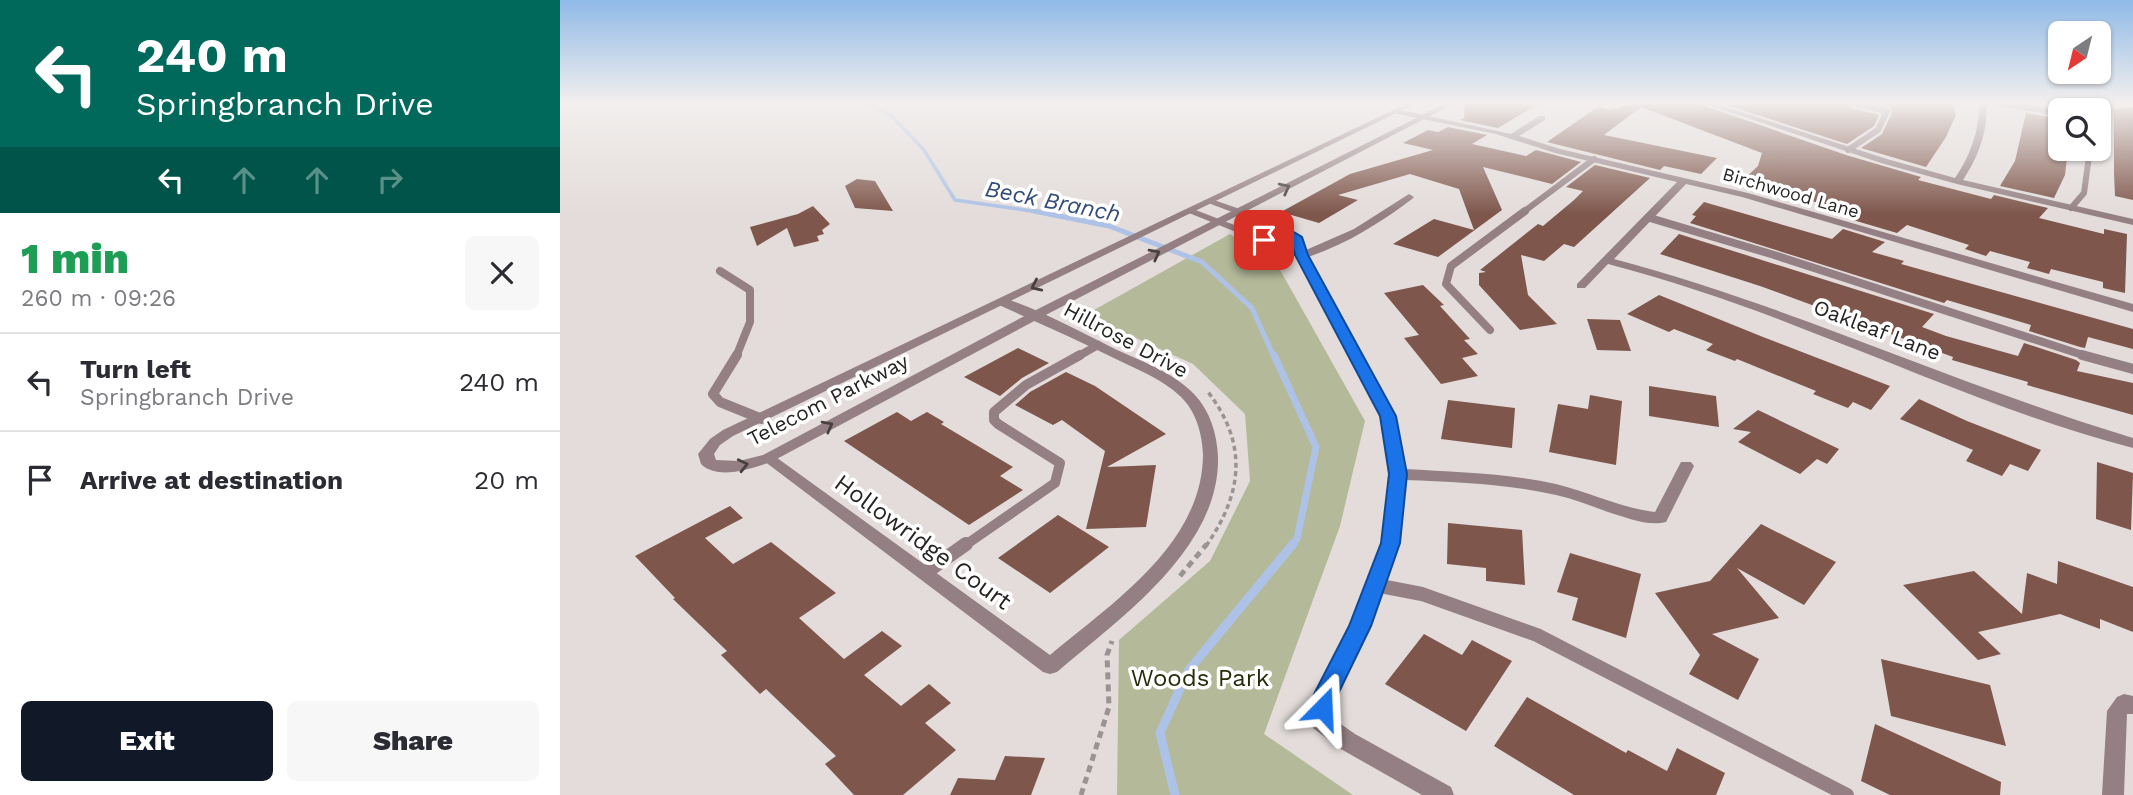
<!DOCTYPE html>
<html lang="en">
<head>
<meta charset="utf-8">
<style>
	body { margin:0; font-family:"Work Sans",sans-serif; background:#f7f7f7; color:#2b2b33; height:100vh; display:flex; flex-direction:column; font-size:26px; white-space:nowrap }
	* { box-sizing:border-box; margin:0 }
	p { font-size:23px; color:#7c7c81 }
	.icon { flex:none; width:38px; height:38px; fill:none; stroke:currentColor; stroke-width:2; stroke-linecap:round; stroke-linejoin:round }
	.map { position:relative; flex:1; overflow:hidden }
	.details { display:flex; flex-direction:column; background:#fff; width:560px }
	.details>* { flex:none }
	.banner { background:#00695c; color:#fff; overflow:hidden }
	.needle { width:46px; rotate:215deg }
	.tools { position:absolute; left:1488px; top:21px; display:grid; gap:14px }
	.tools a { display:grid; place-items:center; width:63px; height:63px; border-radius:10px; background:#fff; box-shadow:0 2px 5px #0004; font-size:35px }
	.pin { position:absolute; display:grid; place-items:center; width:60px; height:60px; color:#fff; margin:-30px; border-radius:14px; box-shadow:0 4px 10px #0006 }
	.me { position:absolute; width:77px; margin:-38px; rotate:21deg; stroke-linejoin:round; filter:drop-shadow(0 0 5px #0008) }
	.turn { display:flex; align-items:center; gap:24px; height:147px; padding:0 21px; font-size:32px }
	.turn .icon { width:91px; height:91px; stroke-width:2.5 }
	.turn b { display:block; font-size:49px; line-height:60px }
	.lanes { display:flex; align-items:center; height:66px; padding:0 21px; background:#0003; justify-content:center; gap:35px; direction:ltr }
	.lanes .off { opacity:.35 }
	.round { display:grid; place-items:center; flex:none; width:74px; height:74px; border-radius:10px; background:#f7f7f7 }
	.head { display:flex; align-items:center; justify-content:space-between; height:119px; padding:0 21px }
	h1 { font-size:42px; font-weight:800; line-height:52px; color:#1e9e55 }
	.action { display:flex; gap:14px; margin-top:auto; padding:14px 21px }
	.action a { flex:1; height:80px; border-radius:10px; background:#111827; color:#fff; font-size:28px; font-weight:800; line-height:80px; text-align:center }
	.action a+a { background:#f7f7f7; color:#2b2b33 }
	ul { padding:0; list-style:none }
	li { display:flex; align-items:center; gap:21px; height:98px; padding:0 21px; border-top:2px solid #e1e1e2 }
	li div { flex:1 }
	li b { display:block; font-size:26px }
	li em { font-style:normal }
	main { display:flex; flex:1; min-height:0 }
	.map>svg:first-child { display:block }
</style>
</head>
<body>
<main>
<section class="details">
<div class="banner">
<div class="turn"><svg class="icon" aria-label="left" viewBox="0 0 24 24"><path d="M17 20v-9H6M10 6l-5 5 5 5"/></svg><div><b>240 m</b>Springbranch Drive</div></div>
<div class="lanes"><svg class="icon" aria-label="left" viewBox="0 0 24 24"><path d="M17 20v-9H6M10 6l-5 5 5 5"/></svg><svg class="icon off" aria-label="ahead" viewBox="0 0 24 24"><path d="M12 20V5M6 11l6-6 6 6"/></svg><svg class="icon off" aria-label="ahead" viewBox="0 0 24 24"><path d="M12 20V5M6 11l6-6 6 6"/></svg><svg class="icon off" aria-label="right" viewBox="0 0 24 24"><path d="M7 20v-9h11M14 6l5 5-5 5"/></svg></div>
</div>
<div class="head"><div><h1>1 min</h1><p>260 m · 09:26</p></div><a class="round"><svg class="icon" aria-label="close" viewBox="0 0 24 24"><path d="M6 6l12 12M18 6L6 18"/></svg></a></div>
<ul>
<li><svg class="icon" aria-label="left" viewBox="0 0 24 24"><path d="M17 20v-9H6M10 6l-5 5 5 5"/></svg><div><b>Turn left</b><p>Springbranch Drive</p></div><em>240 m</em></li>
<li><svg class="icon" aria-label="arrive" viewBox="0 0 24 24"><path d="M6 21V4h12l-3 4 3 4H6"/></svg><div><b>Arrive at destination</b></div><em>20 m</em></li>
</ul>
<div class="action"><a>Exit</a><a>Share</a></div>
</section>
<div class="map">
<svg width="1573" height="795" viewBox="0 0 1573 795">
	<rect width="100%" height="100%" fill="#e3dcda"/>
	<!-- green -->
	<path fill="#b4ba99" d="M670,234L719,268L805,421L780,526L704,734L793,795H557L559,640L650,561L690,481L685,414L633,364L525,315Z"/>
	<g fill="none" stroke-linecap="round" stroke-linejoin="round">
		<!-- stream-far3 -->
		<path stroke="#adc2e6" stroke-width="3.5" d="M306,103L332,116L364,150L395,200L486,213"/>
		<!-- stream-far2 -->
		<path stroke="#adc2e6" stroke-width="5" d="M474,211L549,226L642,262L692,308L714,357"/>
		<!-- stream-far1 -->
		<path stroke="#adc2e6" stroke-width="7" d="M714,355L756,447L737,539L731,546"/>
		<!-- stream -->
		<path stroke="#adc2e6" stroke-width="9" d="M615,795L600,733L628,671L733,544"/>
	</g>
	<!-- building -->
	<path fill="#7e564b" d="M905,103H980L938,128L900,120L904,118Z
		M1074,103H1140L1142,105L1286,155L1361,177L1358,180L1431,199L1434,195L1488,208L1479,218L1544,234V229L1567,234L1565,293L1543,288V282L1491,269L1489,274L1467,268L1470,262L1430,251L1426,256L1405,249L1409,245L1347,225L1337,233L1293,220L1300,214L1181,182L1198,166L1202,153L1081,107L1044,135L1157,158L1141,174L1104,166L1100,170L987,142L1039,106L1050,110Z
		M1160,103H1287L1291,108L1319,115L1314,126L1287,144Z
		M1316,103L1393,104L1396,115L1386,137L1366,167L1301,148L1322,134L1332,113L1331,107Z
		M1573,107V200L1555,196L1554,173V109Z
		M1466,113L1500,119V149H1508L1505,175L1494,198L1440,186L1455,161Z
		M888,127L927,135L912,144L966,156L976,150L1021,162L992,184L923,167L942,210L878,257L833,244L874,219L914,230L899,189L850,174L778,195L798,200L759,223L721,212L790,174L873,150L843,143L868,130L878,132Z
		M1035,165L1090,178L1014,247L1004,244L984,261L961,255L968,295L997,324L960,330L919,285V273L926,272L920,270L978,224L983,226L1014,200L1023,191L1006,187Z
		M297,179L315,181L333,211L295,208L285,186Z
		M1144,202L1272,239L1283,229L1325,242L1312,252L1344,261L1341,264L1573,329V349L1528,337L1525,348L1520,347L1469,331L1471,325L1387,300L1384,303L1130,223L1136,216L1132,215Z
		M253,206L270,224L262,230L264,234L257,236L259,241L234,247L227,228L197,246L190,227L238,214Z
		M1119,234L1374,314L1362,327L1386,336L1458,356L1464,343L1516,360L1520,363L1517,371L1573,383V415L1467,385L1468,382L1392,360L1393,357L1200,286L1100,254Z
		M863,285L884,305L880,306L910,339L904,340L918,354L902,358L918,376L881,384L844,338L859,335L824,293Z
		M1099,295L1203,337L1330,386L1311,410L1293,402L1288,408L1253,394L1256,391L1177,359L1175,361L1146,350L1153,344L1114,329L1109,332L1067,314Z
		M1027,319L1060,320L1071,351L1037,350Z
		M458,348L489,363L462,378L440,396L404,377Z
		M506,372L535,386L606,434L547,467L596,465L586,527L526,529L545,451L502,420L493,425L455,405L470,392Z
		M1089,386L1156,396L1159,427L1089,416Z
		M1030,395L1062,401L1056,465L989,452L998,404L1028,409Z
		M1359,399L1407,421L1481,450L1468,471L1450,464L1442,476L1406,461L1413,450L1340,419Z
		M888,400L955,408L952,448L881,439Z
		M1198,410L1279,449L1267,464L1257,459L1240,474L1178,442L1191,432L1173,429Z
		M337,412L351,421L367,412L384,422L381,424L453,467L440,476L463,490L409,525L284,441Z
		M1537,462L1573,473L1571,530L1536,519Z
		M170,506L183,518L145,538L173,564L211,542L276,593L239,618L284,659L322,631L342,646L304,675L341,706L369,684L391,703L365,723L396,750L343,795H294L265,764L276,756L206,689L200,694L161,655L167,651L113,599L115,598L75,556Z
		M498,515L549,547L490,593L438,558Z
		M888,523L962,530L965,585L926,581V568L887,564Z
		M1201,524L1276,562L1244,605L1177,568L1219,618L1152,634L1199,659L1178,700L1129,674L1140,655L1095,593L1150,581Z
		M1010,553L1081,574L1066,638L1012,620L1018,598L997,592Z
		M1498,561L1573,587V632L1540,619V629L1500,614L1418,632L1441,654L1418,660L1343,585L1414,571L1462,614L1467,573L1497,584Z
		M864,634L902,655L912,640L952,661L906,731L825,684Z
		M1321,659L1430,685L1446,746L1331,716Z
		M967,697L1066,753L1068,750L1107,771L1117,748L1165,773L1156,795H1014L934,746Z
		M1315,724L1441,782L1440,795H1330L1301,781Z
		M445,756L485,758L471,795H390L398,778L435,780Z"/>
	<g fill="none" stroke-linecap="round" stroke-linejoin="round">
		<!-- path-far1 -->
		<path stroke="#999493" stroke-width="3.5" stroke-dasharray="5 3.5" stroke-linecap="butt" d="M646,546C683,493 688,444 648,392"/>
		<!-- path -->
		<path stroke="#999493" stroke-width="5" stroke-dasharray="7 5" stroke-linecap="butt" d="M620,576L647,544
			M521,795L549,707L547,655L552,641"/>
		<!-- service-far3 -->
		<path stroke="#948084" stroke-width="6" d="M1437,103L1500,113
			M1532,110L1533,103
			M1288,150L1318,130L1327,111L1293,103
			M1511,208L1524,193L1530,149
			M962,213L1034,159"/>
		<!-- service-far2 -->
		<path stroke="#948084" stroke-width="8" d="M1090,218L1211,254L1529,357
			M160,271L190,290V322L176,357
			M930,330L886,284L891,266L965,211
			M517,357L538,345"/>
		<!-- service-far1 -->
		<path stroke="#948084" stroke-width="10" d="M177,355L153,394L160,402L202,419
			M1522,355L1573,369
			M404,546L495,483L500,463L438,424L434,420V412L466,385L520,355"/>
		<!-- service -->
		<path stroke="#948084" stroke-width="14" d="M365,573L406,544
			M815,585L862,594L977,635L1287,795"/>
		<!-- minor -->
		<path fill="#948084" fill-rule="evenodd" d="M1143,103H1153L1327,159L1395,178C1410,157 1420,129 1419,103H1426C1429,129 1418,158 1403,180L1573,219V225L1397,184L1321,163Z
			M836,109L951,134L979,116H985V120L959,136L1000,149L1188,193L1573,304V312L1182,197L1126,184L1054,259C1231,306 1397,385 1573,438V448C1461,419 1354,371 1246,330C1181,304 1116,282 1048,264L1025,288H1017V284L1117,182L995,153L936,134L833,113V109Z
			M849,194L854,197L852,199C820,223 787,244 748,257L835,416L845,469C895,472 946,473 996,484C1029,492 1061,508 1095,512L1121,462H1131L1134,466L1106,522C1088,527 1065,517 1048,512C1031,506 1014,499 996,495C947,484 896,482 845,480L839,543L810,626L776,694L771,717L795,734L891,787L894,795H862L779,748L753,728L749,721L756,694L790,626L821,543L830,474L821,416L738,257L624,211L633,209L734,248L731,239L709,226L643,201L651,199L717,222L740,235L746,250L794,229Z
			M443,298C477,308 522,333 555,349C581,361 613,372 634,394C650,411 657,433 658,457C660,549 560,618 497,672L490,674L483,672L200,458L203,455H213L490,655C552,603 643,544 643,454C642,433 636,411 620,396C603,380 581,371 560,361C520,341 479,323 439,305V299Z
			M1564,694L1573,696V714H1567L1564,795H1542L1547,711L1557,697Z"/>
		<!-- tertiary -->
		<path fill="#948084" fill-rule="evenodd" d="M848,103H857L173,436L160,445L154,454L156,460L179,461L203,455L470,313L886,103H895L478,319L213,461C194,468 158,481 141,464L138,454L150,439L163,430Z"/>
	</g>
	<!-- one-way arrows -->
	<defs><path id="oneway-chevron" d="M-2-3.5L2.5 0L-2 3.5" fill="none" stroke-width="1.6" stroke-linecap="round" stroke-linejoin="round" transform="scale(1.75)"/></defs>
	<g stroke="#484041">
		<use href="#oneway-chevron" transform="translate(725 188) rotate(-27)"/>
		<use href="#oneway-chevron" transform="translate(595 254) rotate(-28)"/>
		<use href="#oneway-chevron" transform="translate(476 286) rotate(155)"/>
		<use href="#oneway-chevron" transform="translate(268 426) rotate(-28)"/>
		<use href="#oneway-chevron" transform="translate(183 465) rotate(-13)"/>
	</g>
	<!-- sky -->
	<linearGradient id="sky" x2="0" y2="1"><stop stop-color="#90bae7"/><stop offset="0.48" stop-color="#f2efee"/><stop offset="1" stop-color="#f2efee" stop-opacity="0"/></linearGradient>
	<rect width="1573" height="214" fill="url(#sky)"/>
	<!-- route -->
	<path fill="#1a73e8" stroke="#114b97" stroke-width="2" d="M727,228L742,237L748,255L836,416L847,474L840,543L811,626L778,694L771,715L763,718L755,715L751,708L754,694L789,626L821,543L829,474L820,416L735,255L731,239L726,236L704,244L698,240Z"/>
	<g text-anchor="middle" stroke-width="7" stroke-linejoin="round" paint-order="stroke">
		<!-- far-street labels -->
		<g font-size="18" fill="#272524" stroke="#fff">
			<text transform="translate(1231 193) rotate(16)" y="6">Birchwood Lane</text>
		</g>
		<!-- street labels -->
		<g font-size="21" fill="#272524" stroke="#fff">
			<text transform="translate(1317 330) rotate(21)" y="7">Oakleaf Lane</text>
			<text transform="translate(566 340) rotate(28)" y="7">Hillrose Drive</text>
			<text transform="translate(268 400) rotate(-27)" y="7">Telecom Parkway</text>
		</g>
		<!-- water labels -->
		<g font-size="23" font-style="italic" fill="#324c7b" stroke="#fff">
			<text transform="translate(493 201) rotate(11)" y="8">Beck Branch</text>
		</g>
		<!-- near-street labels -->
		<g font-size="24" fill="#272524" stroke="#fff">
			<text transform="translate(363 542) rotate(36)" y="8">Hollowridge Court</text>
		</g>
		<!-- near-park labels -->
		<g font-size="24" fill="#282c0b" stroke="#fff">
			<text x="640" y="686">Woods Park</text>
		</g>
	</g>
</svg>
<div class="tools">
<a><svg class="needle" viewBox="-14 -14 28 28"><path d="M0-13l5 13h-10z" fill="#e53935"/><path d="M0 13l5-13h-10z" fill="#7c7c81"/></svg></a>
<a><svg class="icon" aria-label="search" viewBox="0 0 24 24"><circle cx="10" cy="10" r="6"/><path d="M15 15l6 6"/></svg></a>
</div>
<div class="pin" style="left:704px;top:240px;background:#d93025"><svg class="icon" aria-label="arrive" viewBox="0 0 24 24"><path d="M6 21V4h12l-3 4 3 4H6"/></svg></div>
<svg class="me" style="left:763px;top:708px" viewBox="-20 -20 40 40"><path d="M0-17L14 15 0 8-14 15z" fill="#1a73e8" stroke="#fff" stroke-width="4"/></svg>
</div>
</main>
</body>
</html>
